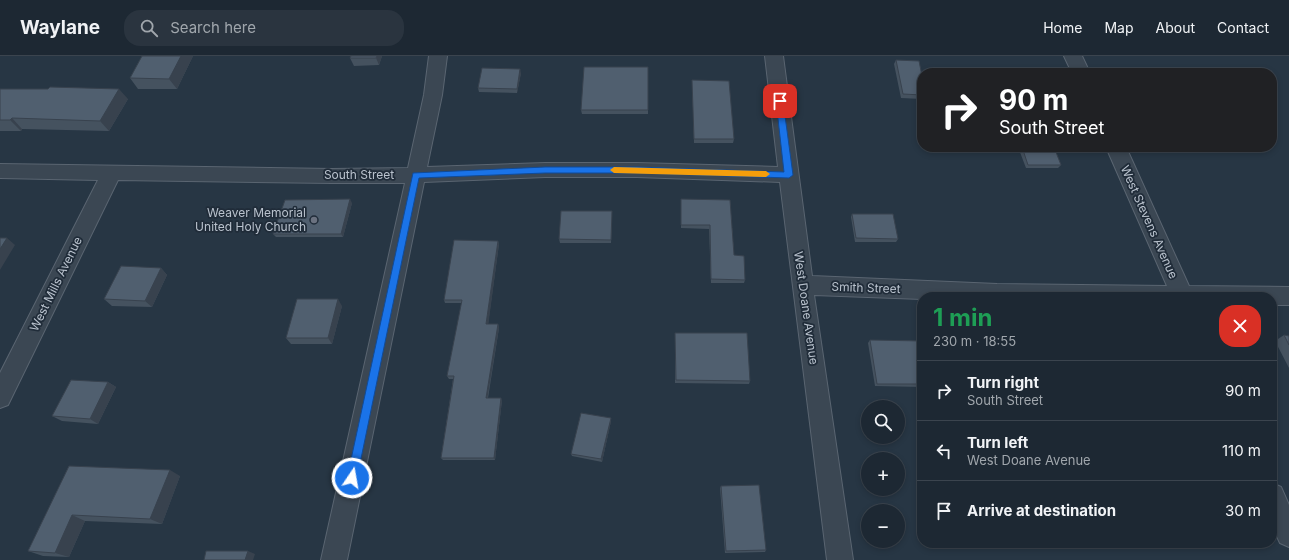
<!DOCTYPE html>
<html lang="en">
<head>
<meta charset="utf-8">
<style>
	body { margin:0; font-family:Inter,sans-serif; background:#2a343f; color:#f1f3f6; height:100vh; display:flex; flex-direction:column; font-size:15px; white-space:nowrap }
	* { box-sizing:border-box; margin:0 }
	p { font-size:13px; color:#a0a6ac }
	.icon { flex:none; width:22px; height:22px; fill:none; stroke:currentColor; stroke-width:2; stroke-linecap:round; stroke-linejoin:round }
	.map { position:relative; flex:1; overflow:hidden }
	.details { position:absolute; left:917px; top:236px; width:360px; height:256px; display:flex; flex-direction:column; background:#1d2833; border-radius:16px; box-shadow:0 2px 6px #0003,0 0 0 1px #3b444e }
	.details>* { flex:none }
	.banner { position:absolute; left:917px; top:12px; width:360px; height:84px; border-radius:16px; box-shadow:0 2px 6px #0003,0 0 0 1px #3b444e; background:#202124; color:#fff; overflow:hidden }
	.tools { position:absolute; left:861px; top:344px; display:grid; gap:8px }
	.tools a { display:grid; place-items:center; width:44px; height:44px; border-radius:50%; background:#1d2833; box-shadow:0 2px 6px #0003,0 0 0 1px #3b444e; font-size:20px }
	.pin { position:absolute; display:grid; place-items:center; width:34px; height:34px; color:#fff; margin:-17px; border-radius:8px; box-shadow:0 2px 6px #0006 }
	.me { position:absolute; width:44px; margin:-22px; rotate:12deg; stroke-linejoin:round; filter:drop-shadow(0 0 3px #0008) }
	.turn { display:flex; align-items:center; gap:14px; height:84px; padding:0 16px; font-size:18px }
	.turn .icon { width:52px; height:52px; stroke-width:2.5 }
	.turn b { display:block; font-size:28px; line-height:34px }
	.round { display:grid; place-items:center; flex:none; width:42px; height:42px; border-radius:16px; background:#2a343f }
	.head { display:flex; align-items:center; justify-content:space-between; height:68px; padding:0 16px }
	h1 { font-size:24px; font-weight:700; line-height:30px; color:#1e9e55 }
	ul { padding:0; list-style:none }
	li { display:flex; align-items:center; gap:12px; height:60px; padding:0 16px; border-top:1px solid #3b444e }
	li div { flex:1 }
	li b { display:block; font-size:15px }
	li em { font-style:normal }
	header { display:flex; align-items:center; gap:24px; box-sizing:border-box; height:56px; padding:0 20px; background:#1d2833; border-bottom:1px solid #3b444e }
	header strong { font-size:19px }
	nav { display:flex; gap:22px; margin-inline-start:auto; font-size:14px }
	.search { width:280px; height:36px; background:#2a343f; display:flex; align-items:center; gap:10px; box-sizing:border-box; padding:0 14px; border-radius:16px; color:#a0a6ac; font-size:15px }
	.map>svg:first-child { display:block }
</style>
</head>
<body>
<header>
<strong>Waylane</strong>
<div class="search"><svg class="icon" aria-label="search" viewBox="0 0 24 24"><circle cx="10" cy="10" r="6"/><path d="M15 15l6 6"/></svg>Search here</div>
<nav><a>Home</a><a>Map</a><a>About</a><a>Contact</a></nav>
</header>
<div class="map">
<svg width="1289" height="504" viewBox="0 0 1289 504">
	<rect width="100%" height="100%" fill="#273644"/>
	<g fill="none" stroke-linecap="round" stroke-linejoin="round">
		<defs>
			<path id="minor" d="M429,0H447L442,39L427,111L545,107H637L778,111L765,0H783L812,220L997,228L1167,230L1106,91H1126L1189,230L1289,231V249H1272V241H922V243L814,239L853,504H827L780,126L637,121H545L424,126L347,504H321L405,127H332L118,124L8,349L0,352V317L98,124L0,122V108L332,113L408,112L424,39Z
				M1064,0H1082L1090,17H1072Z
				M1272,427L1281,431L1289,449V491L1280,487L1272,470Z"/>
		</defs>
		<!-- minor casing -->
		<use href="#minor" stroke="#5a6571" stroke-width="2"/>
		<!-- minor -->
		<use href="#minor" fill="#3b4753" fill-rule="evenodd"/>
	</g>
	<!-- wall -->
	<path fill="#45525f" d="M193,0L177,33H138L130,22Z
		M351,0H382L379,9L354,10L350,2Z
		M896,4L922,20V43L901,42L894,8Z
		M648,11V58H582L581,54Z
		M521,17L517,37L479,36L478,32Z
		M692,24L734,83L733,87H694Z
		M0,33L128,43L109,75L22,73L21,75H0Z
		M1018,91H1054L1061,109L1058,112H1026Z
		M730,144L734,199L745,224L744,227H711L709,173L681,172V147Z
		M352,147L343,181H276L273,178Z
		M852,158L898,183L896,186H855L851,161Z
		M612,159L611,187H560L559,183Z
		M498,185L499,188L488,268H498L499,272L488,342L502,344L495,404H443L441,402L453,323H449L447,320L462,247H445L444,244Z
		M161,212L167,219L152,251L112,250L104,243Z
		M342,250L332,288H291L286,282Z
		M1284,279L1289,280V312L1275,285Z
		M675,280L750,325L749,328L675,327Z
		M870,284L922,285V331L875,330L868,287Z
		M108,326L116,331L98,368L62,365L52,360Z
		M611,362V365L602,406L572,400L571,398Z
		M69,410L180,420L162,468L85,465L69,501L43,500L28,495Z
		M721,430L766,494L765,496L725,497L720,432Z"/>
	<!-- shaded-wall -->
	<path fill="#38424e" d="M181,0H193L177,33L169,23Z
		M377,0H382L379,9L376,2Z
		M520,13L521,17L517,37V33Z
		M119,33L128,43L109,75L100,65Z
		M12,62L22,73L21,75L10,64Z
		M350,143L352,147L343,181L341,178Z
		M7,182L15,189L0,214V193Z
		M498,185L499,188L488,271L486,268Z
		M161,212L167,219L152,251L145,245Z
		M338,243L342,250L332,288L328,282Z
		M498,268L499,272L487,344L486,342Z
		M108,326L116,331L98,368L90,363Z
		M501,342L502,344L495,404L494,402Z
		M611,362V365L602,406L601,403Z
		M170,414L180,420L162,468L150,463Z
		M72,459L85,465L69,501L55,497Z
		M248,495L255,498L253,504H245Z"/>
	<!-- building -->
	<path fill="#505f6f" stroke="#38424e" d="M142,0H181L169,23L130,22Z
		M351,0H377L376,2H350Z
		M896,4L919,5L922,20V39L903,38Z
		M584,11H648V54H581Z
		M482,12L520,13L517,33L478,32Z
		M976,14H1027L1028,17H977Z
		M692,24L729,25L734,83H694Z
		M50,31L119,33L100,65L12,62L10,64H0V33H48Z
		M1022,91H1054L1061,109H1028Z
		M350,143L341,178H273L285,144Z
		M681,143L730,144L734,199L744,200L745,224L711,223L710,169H681Z
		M561,155H612L611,184L559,183Z
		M852,158H893L898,183L856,182Z
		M0,182H7L0,193Z
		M454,184L498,185L486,268H498L486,342H501L494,402H441L454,320H447L462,244H444Z
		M121,210L161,212L145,245L104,243Z
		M297,243H338L328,282H286Z
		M675,277H747L750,325L676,324Z
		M1284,279L1289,280V289Z
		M870,284L922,285V328H877Z
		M71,324L108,326L90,363L52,360Z
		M581,357L611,362L601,403L571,398Z
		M69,410L170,414L150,463L72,459L55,497L28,495Z
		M759,429L766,494L726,495L721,430Z
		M206,495H248L245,504H204Z"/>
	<!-- route -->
	<path fill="#1a73e8" stroke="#114b97" d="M780,42L783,45L793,119L789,122L637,117H545L419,122L357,422L356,426L352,427L348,426L347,422L413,117L545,111H637L784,116L776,45Z"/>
	<!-- slow -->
	<path fill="#f59e0b" d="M614,111L766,115L770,118L766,121L614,117L610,114Z"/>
	<!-- markers -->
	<circle fill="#6b7280" stroke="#202c39" stroke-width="1.5" cx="314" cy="164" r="4"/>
	<g text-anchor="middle" stroke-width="3.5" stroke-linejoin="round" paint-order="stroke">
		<!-- street labels -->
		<g font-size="12" fill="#b9c2cd" stroke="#202c39">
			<text x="359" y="123">South Street</text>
			<text transform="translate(1149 166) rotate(66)" y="4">West Stevens Avenue</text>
			<text transform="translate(56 228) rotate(-64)" y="4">West Mills Avenue</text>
			<text transform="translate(866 232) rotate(2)" y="4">Smith Street</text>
			<text transform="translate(806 252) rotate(82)" y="4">West Doane Avenue</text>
		</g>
		<!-- poi labels -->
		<g font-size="12" fill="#b9c2cd" stroke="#202c39" text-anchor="end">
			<text x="306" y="161">Weaver Memorial<tspan x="306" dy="14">United Holy Church</tspan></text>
		</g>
	</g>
</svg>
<div class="tools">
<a><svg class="icon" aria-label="search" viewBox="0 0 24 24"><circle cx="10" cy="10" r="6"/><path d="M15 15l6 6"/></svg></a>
<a>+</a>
<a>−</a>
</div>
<div class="pin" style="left:780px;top:45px;background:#d93025"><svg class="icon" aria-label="arrive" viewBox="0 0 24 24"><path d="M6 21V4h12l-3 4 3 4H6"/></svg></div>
<svg class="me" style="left:352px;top:422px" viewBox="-20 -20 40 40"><circle r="17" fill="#1a73e8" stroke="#fff" stroke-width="3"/><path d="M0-11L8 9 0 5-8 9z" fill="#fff"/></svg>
<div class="banner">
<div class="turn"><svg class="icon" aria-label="right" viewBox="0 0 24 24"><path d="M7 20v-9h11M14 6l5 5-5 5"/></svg><div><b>90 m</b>South Street</div></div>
</div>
<section class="details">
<div class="head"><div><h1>1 min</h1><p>230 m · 18:55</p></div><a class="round" style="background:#d93025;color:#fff"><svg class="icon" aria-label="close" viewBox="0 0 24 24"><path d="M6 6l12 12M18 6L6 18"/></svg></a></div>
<ul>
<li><svg class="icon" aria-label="right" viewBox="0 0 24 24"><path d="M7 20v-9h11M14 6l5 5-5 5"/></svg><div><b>Turn right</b><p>South Street</p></div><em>90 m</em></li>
<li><svg class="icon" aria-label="left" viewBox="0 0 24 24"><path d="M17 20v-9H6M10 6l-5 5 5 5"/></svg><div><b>Turn left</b><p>West Doane Avenue</p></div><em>110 m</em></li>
<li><svg class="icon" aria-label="arrive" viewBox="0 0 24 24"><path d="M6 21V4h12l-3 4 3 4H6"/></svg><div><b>Arrive at destination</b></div><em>30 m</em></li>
</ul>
</section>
</div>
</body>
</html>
